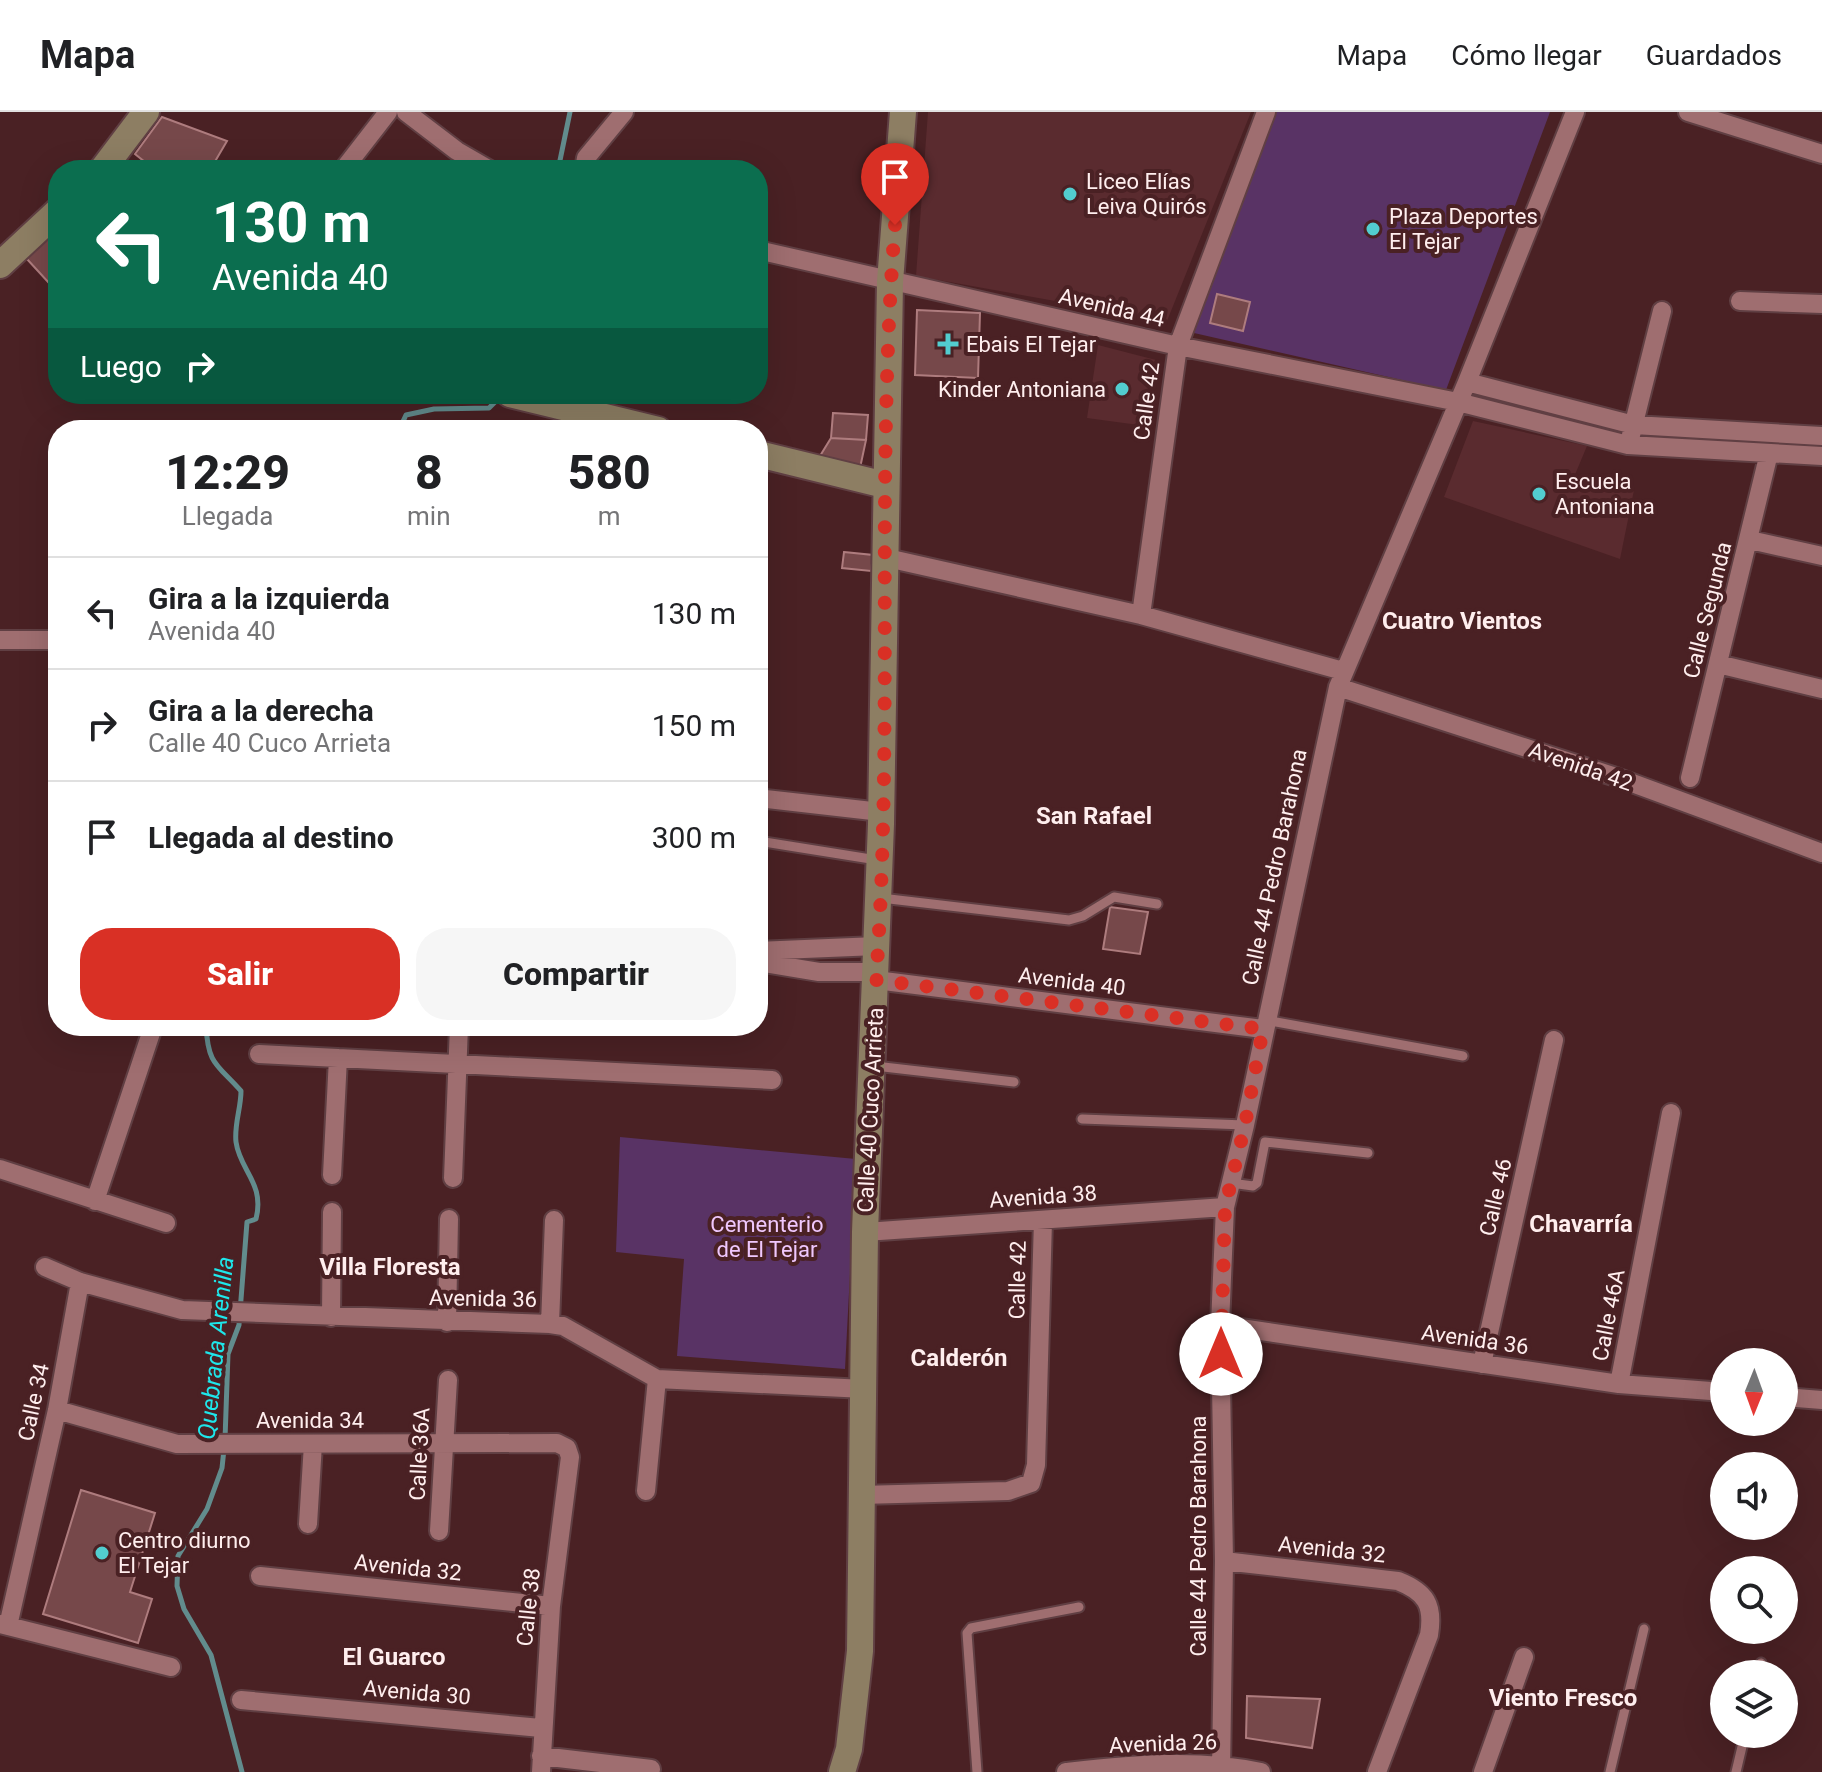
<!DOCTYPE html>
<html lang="es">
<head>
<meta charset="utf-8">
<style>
	body { margin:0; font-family:Roboto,sans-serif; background:#f6f6f6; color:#202124; height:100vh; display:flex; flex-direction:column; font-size:30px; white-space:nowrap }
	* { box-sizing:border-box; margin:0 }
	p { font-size:26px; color:#757577 }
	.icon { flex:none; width:44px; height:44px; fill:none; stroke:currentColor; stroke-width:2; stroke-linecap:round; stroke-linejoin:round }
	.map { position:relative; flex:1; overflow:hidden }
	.details { position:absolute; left:48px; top:308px; width:720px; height:616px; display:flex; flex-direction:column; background:#fff; border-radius:32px; box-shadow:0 8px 32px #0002 }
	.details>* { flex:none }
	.hud { position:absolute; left:48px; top:48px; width:720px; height:244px; border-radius:32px; box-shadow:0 8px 32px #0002; background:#0b6e4f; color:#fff; overflow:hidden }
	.needle { width:52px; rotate:181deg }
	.buttons { position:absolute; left:1710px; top:1236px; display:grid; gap:16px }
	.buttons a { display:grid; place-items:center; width:88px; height:88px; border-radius:50%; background:#fff; box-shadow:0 8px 32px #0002; font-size:40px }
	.pin { position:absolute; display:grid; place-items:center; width:68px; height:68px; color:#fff; margin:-82px -34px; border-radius:50% 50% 50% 0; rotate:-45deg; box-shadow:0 0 8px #0007 }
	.pin .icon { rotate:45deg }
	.me { position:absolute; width:88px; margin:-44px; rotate:0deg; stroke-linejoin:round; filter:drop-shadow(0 0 6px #0008) }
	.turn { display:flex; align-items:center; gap:28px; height:168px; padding:0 32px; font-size:36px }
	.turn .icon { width:104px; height:104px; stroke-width:2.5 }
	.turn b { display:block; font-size:56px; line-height:68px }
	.then { display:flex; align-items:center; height:76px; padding:0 32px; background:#0003; gap:16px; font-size:30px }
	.eta { display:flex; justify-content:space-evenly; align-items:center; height:136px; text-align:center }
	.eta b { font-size:48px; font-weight:800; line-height:56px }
	.cta { display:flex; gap:16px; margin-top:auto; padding:16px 32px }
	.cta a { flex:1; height:92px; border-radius:32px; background:#d93025; color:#fff; font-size:32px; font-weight:800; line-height:92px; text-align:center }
	.cta a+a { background:#f6f6f6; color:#202124 }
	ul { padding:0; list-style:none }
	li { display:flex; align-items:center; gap:24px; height:112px; padding:0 32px; border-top:2px solid #e0e0e0 }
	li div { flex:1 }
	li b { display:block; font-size:30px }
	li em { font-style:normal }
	header { display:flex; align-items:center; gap:48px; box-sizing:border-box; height:112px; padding:0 40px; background:#fff; border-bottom:2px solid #e0e0e0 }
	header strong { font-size:38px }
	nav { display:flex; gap:44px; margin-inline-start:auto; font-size:28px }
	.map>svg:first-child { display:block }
</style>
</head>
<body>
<header>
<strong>Mapa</strong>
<nav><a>Mapa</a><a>Cómo llegar</a><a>Guardados</a></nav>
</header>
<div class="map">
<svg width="1822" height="1660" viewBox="0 0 1822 1660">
	<rect width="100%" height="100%" fill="#4a2124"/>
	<!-- built -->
	<path fill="#5a2b2f" d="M928,0H1251L1167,209L916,164Z
		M1098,233L1156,248L1146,314L1087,306Z
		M1473,309L1587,334L1574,365L1634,378L1620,447L1444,385Z"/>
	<!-- green -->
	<path fill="#593365" d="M1274,0H1550L1446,278L1194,221Z
		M620,1025L856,1047L845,1257L677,1244L684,1147L616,1140Z"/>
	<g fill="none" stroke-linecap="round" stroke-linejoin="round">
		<!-- stream -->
		<path stroke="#628c8d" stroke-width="5" d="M558,58L570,0
			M399,318L406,303L434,297L489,296L502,283
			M206,914C208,953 217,952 241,979C241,996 234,1013 236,1030C240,1059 265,1071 256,1107L247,1110L239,1213L228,1242L225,1327
			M224,1337L222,1356L207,1397L178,1444L177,1474L184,1497L211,1543L242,1660"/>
	</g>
	<!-- building -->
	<path fill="#76484a" stroke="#ae7c7e" stroke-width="2" d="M162,5L227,29L210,58H155L135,42Z
		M56,116L58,162L49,171L26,146Z
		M1217,182L1250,190L1243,219L1210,211Z
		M917,198L980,201L978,266L915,263Z
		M833,301L868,303L866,328L831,326Z
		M831,326L866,328L860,356L820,344Z
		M844,440L873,443L871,459L842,456Z
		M1110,795L1148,800L1140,842L1103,837Z
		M81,1378L155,1401L130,1480L152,1487L138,1531L43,1502Z
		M1247,1584L1320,1587L1312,1636L1246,1626Z"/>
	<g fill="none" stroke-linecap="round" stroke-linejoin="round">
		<defs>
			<path id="lane" d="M758,729L877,748
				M881,786L1069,808L1083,804L1114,785L1157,792
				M1265,908L1463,944
				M875,954L1014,970
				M1082,1007L1245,1013
				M1231,1071L1253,1074L1257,1071L1265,1030L1368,1041
				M1759,1562L1761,1551
				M977,1660L967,1521L971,1516L1079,1495
				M1610,1660L1644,1517
				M1736,1660L1745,1622"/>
			<path id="street" d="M406,0L457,39L490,58
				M1688,0L1822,42
				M343,58L388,0
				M584,58L586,46L624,0
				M758,138L1178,234L1458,290L1628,333L1822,344
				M1740,189L1822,192
				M1467,270L1634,313L1822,324
				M1631,323L1662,199
				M1750,428L1822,444
				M887,446L1141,503L1343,559
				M1141,503L1178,234L1266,0
				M0,528H58
				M1718,552L1822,577
				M1338,575L1616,665L1822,741
				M1690,666L1769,341
				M758,686L881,700
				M758,839L877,834
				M758,850L819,860H877
				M876,868L1263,917
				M259,942L772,968
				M0,1057L166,1111
				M332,1063L338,946
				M453,1066L459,914
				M95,1089L152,918
				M865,1120L1225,1095
				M45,1155L80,1170L182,1198L550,1212L563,1214L657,1267L865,1277
				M331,1205L332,1100
				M447,1210L449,1107
				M550,1212L554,1108
				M1220,1213L1619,1272L1724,1280
				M1482,1252L1554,928
				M1619,1272L1671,1001
				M1784,1285L1822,1288
				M57,1298L177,1332L557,1331L567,1336L570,1345L551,1494L541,1660
				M646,1379L657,1267
				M861,1383L1008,1379L1031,1371L1036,1353L1043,1108
				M308,1412L313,1332
				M439,1419L448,1268
				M1224,1449L1398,1469C1426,1480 1434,1493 1429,1523L1377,1660
				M260,1464L551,1494
				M0,1512L171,1555
				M8,1514L57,1298L80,1170
				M241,1588L541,1616
				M541,1644L651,1657
				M1066,1660C1132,1653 1195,1646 1261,1660
				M1221,1660L1224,1449L1220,1213L1225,1095L1245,1013L1338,575L1467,270L1575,0
				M1483,1660L1524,1545"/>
			<path id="secondary" d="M102,58L146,0
				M0,153L58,99
				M510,282L658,318
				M758,342L885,373
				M842,1660L849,1637L860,1539L865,1120L881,712L890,170L903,0"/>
		</defs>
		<!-- lane casing -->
		<use href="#lane" stroke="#603f43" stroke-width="13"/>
		<!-- street casing -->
		<use href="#street" stroke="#603f43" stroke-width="22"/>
		<!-- secondary casing -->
		<use href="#secondary" stroke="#603f43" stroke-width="30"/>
		<!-- lane -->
		<use href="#lane" stroke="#9f6e70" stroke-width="9"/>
		<!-- street -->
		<use href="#street" stroke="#9f6e70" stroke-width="18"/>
		<!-- secondary -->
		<use href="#secondary" stroke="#8d7e63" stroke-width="26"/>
	</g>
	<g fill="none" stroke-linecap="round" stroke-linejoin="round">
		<!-- route -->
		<path stroke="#d93025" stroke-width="14" stroke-dasharray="0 25.2" d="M895,113C875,364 894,617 876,868L1263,917L1245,1013L1225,1095L1221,1242"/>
	</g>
	<!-- markers -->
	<g fill="#52cdcf" stroke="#4a2124" stroke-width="3">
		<circle cx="1070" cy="82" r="8"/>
		<circle cx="1373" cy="117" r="8"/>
		<path d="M944 220h8v8h8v8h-8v8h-8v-8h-8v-8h8z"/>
		<circle cx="1122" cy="277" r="8"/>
		<circle cx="1539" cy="382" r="8"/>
		<circle cx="102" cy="1441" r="8"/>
	</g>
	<g text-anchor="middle" stroke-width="8" stroke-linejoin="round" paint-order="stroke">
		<!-- poi labels -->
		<g font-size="22" fill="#fee" stroke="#4a2124" text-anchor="start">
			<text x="1086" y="77">Liceo Elías<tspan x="1086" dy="25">Leiva Quirós</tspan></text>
			<text x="1389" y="112">Plaza Deportes<tspan x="1389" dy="25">El Tejar</tspan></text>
			<text x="966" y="240">Ebais El Tejar</text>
			<text x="1106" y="285" text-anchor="end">Kinder Antoniana</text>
			<text x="1555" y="377">Escuela<tspan x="1555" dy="25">Antoniana</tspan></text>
			<text x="118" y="1436">Centro diurno<tspan x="118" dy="25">El Tejar</tspan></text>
		</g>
		<!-- street labels -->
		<g font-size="22" fill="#fee" stroke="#4a2124">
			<text transform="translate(1112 195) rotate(13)" y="8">Avenida 44</text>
			<text transform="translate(1146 289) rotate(-82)" y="8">Calle 42</text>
			<text transform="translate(1707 498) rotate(-76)" y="8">Calle Segunda</text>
			<text transform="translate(1581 654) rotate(19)" y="8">Avenida 42</text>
			<text transform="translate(1274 755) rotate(-78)" y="8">Calle 44 Pedro Barahona</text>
			<text transform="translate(1072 869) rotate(7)" y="8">Avenida 40</text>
			<text transform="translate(870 998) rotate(-87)" y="8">Calle 40 Cuco Arrieta</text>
			<text transform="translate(1043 1084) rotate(-4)" y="8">Avenida 38</text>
			<text transform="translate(1495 1085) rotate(-77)" y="8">Calle 46</text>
			<text transform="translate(1017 1168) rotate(-89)" y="8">Calle 42</text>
			<text transform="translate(483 1186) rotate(1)" y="8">Avenida 36</text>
			<text transform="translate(1608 1203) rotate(-79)" y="8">Calle 46A</text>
			<text transform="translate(1475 1227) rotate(8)" y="8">Avenida 36</text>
			<text transform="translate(33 1290) rotate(-78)" y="8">Calle 34</text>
			<text x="310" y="1316">Avenida 34</text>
			<text transform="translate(419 1342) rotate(-87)" y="8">Calle 36A</text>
			<text transform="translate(1198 1424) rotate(-90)" y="8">Calle 44 Pedro Barahona</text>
			<text transform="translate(1332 1437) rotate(6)" y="8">Avenida 32</text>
			<text transform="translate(408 1455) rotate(6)" y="8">Avenida 32</text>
			<text transform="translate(528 1495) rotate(-84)" y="8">Calle 38</text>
			<text transform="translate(417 1580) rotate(5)" y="8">Avenida 30</text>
			<text transform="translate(1163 1631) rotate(-2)" y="8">Avenida 26</text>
		</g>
		<!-- park labels -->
		<g font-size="22" fill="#efc7fd" stroke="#4a2124">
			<text x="767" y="1120">Cementerio<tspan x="767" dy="25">de El Tejar</tspan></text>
		</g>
		<!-- neighbourhood labels -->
		<g font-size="24" font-weight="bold" fill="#fee" stroke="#4a2124">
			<text x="1462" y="517">Cuatro Vientos</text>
			<text x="1094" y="712">San Rafael</text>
			<text x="1581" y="1120">Chavarría</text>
			<text x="390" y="1163">Villa Floresta</text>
			<text x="959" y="1254">Calderón</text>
			<text x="394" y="1553">El Guarco</text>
			<text x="1563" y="1594">Viento Fresco</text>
		</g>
		<!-- water labels -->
		<g font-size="24" font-style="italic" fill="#1ee7eb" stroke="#4a2124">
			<text transform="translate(216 1236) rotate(-84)" y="8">Quebrada Arenilla</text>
		</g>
	</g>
</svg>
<div class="buttons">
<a><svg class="needle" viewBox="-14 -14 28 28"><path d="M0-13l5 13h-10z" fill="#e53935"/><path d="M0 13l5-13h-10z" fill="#757577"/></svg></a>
<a><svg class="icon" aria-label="sound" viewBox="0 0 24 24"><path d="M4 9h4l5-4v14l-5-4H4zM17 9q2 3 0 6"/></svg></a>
<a><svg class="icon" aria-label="search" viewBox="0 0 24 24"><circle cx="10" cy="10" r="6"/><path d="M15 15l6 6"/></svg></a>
<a><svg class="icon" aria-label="layers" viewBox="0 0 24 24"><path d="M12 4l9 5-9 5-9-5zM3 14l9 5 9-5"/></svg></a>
</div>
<div class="pin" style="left:895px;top:113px;background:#d93025"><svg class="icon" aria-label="arrive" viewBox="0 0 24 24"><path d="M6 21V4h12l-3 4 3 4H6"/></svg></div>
<svg class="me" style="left:1221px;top:1242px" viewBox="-20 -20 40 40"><circle r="19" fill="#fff"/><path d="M0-13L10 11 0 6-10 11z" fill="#d93025"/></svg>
<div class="hud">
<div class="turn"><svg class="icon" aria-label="left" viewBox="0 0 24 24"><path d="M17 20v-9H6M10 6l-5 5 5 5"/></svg><div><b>130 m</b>Avenida 40</div></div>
<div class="then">Luego<svg class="icon" aria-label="right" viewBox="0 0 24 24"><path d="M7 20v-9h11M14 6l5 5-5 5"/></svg></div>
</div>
<section class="details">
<div class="eta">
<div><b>12:29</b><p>Llegada</p></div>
<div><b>8</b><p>min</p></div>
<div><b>580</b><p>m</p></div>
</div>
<ul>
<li><svg class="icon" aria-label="left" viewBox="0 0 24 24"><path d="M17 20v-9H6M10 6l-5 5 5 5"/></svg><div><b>Gira a la izquierda</b><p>Avenida 40</p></div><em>130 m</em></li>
<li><svg class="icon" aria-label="right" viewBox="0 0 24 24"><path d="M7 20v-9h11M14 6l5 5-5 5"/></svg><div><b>Gira a la derecha</b><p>Calle 40 Cuco Arrieta</p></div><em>150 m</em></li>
<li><svg class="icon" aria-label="arrive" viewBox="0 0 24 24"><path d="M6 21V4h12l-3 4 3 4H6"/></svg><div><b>Llegada al destino</b></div><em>300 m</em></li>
</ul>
<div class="cta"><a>Salir</a><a>Compartir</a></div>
</section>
</div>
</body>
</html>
